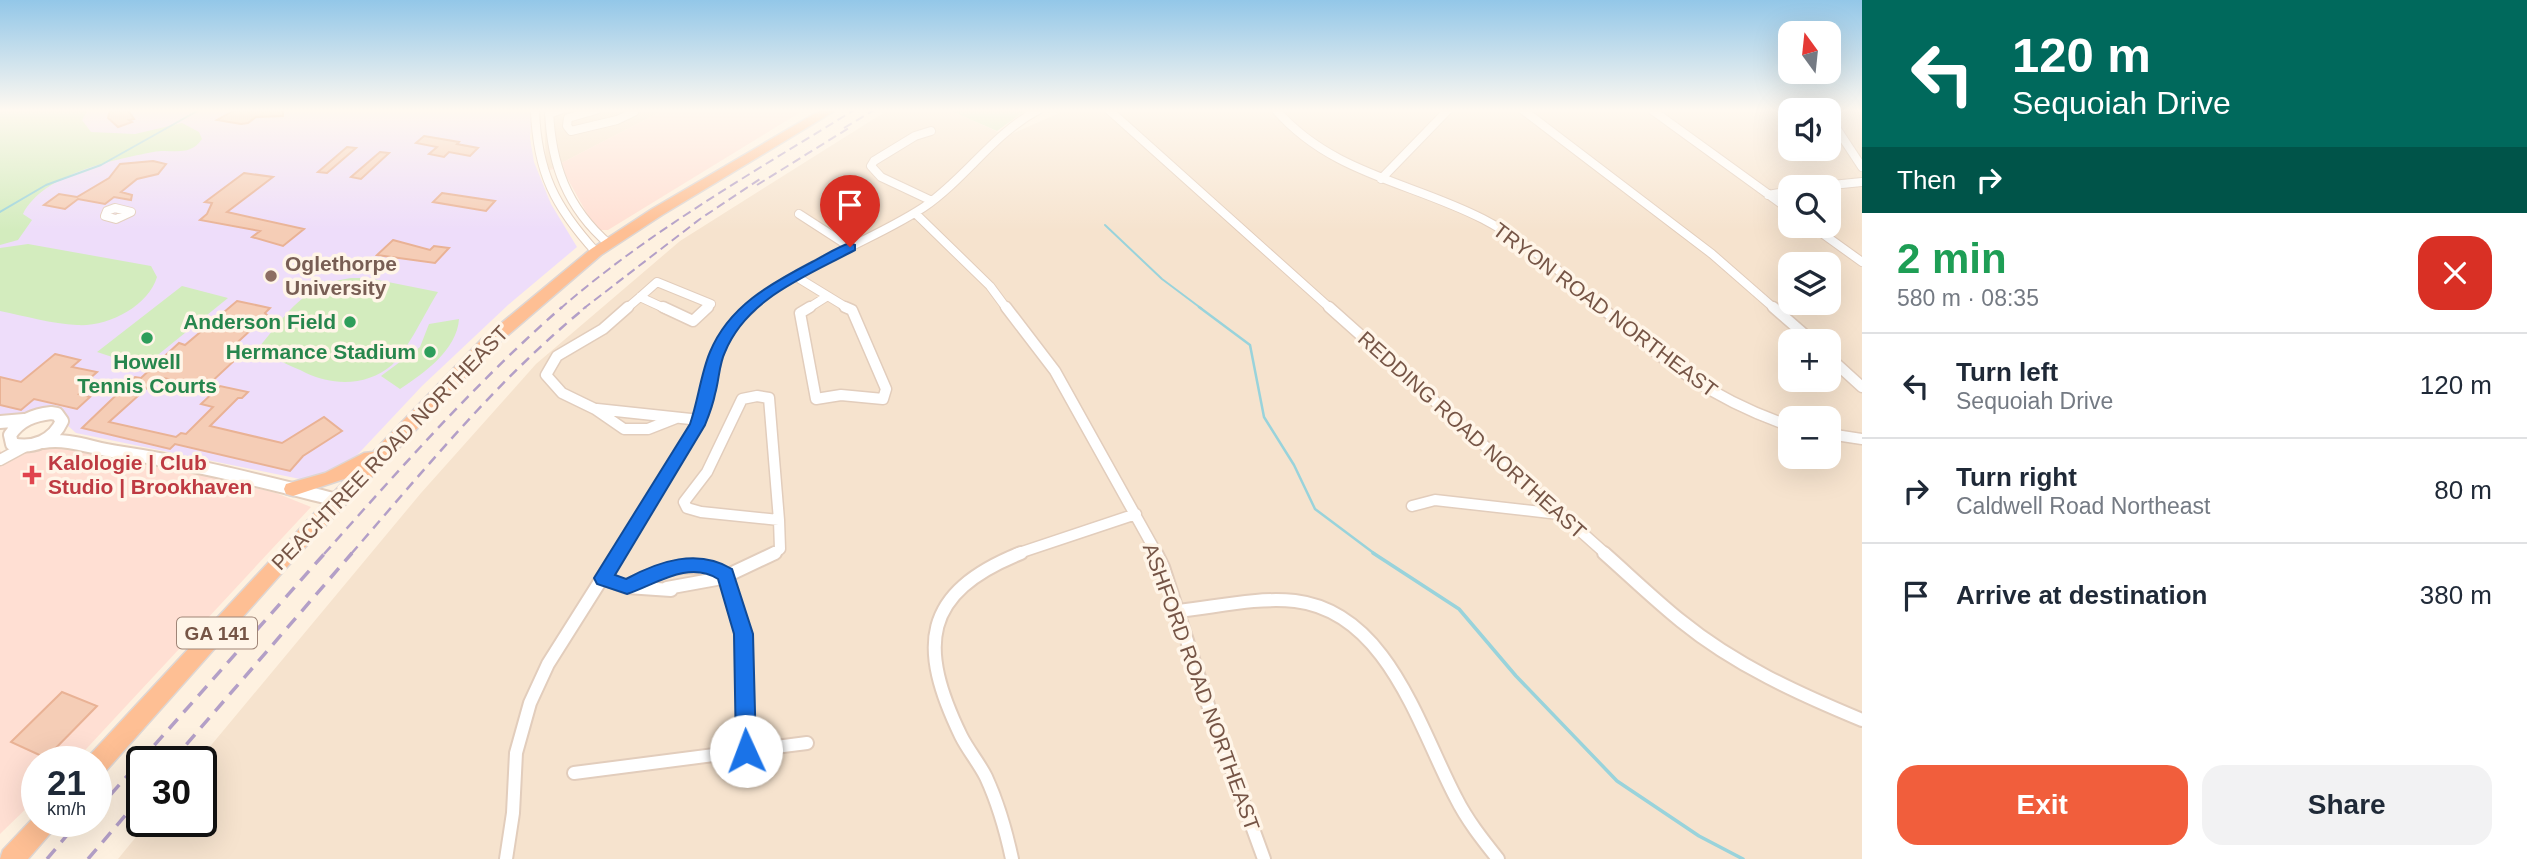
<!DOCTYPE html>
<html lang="en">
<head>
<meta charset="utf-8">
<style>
	body { margin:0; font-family:Arial,sans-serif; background:#f2f2f3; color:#1f2937; height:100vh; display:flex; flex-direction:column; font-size:26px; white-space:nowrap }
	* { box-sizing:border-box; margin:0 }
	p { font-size:23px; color:#747a83 }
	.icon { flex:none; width:38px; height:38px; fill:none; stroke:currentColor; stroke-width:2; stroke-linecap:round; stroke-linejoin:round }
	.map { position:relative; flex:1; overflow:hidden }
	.details { display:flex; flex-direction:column; background:#fff; width:665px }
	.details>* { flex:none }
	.banner { background:#00695c; color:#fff; overflow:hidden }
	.needle { width:46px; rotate:345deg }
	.fabs { position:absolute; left:1778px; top:21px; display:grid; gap:14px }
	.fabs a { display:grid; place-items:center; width:63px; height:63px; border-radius:14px; background:#fff; box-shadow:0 7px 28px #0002; font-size:35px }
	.speed { position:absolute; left:21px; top:746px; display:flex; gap:14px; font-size:35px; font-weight:700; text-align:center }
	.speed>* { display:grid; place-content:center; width:91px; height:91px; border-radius:50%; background:#fff; box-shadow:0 7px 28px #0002; line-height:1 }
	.speed small { font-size:18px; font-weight:400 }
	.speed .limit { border:4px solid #111; border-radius:10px; background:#fff; color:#111 }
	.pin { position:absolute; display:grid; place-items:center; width:60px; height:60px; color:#fff; margin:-72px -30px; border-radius:50% 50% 50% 0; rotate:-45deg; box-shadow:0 0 7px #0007 }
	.pin .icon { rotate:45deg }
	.me { position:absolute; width:77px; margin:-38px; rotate:358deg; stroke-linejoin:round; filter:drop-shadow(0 0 5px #0008) }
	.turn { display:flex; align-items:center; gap:24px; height:147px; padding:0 35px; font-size:32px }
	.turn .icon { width:91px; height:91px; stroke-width:2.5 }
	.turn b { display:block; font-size:49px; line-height:60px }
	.then { display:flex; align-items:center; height:66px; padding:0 35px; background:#0003; gap:14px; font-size:26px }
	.round { display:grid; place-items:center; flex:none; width:74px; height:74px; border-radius:21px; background:#f2f2f3 }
	.overview { display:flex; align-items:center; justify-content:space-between; height:119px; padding:0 35px }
	h1 { font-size:42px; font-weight:800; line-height:52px; color:#1e9e55 }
	.cta { display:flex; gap:14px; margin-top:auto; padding:14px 35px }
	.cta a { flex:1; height:80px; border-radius:21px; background:#f15e3c; color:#fff; font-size:28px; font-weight:800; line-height:80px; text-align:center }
	.cta a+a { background:#f2f2f3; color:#1f2937 }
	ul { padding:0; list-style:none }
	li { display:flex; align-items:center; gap:21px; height:105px; padding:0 35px; border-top:2px solid #e0e1e3 }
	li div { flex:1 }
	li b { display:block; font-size:26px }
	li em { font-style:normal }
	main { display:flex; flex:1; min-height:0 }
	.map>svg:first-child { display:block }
</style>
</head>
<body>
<main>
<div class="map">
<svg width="1862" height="859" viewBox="0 0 1862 859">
	<rect width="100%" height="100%" fill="#fef1e0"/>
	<!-- residential -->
	<path fill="#f6e3ce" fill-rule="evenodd" d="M544,110H664L546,171Z
		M888,110H949L1007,136L1066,110H1862V859H118L149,821H201V761H198L421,493L536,364L680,241ZM1790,110H1829V149H1790ZM1790,187H1829V226H1790ZM1790,264H1829V303H1790ZM1790,341H1829V380H1790ZM1790,418H1829V457H1790Z"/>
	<!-- commercial -->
	<path fill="#ffdfd3" d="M664,110H804L608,230H596L561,167L546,171Z
		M53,445L197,473L276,493L311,507L75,761H37V798L0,834V450L4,457Z"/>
	<!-- education -->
	<path fill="#eeddfa" d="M0,110H532L530,138L534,162L551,204L577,247L508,305L422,386L329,485L76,433L67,425L65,415L55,411L10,416L0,414Z"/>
	<!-- green -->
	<path fill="#d3ecbe" d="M0,110H88L82,120L91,132L135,134L182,123L199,132L202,139C189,158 172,148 153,152C113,160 43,174 23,214L32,220L18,240L0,245Z
		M949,110H1026L997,131Z
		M28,244L151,266L157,277C148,307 107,327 77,325C52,324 25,316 0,311V248Z
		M351,278H368L438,292C426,311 407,351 392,365C368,386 333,386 306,373C291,365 272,360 260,346C288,313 304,284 351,278Z
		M182,286L228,298L143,367L97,352Z
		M459,319C457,350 424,373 400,389L381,376L420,347L429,324Z"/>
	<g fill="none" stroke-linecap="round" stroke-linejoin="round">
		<!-- stream-far2 -->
		<path stroke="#99d3db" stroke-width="2" d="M0,212L46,185L101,165L199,110
			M1105,225L1162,279L1202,309"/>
		<!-- stream-far1 -->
		<path stroke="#99d3db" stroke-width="2.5" d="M1199,307L1250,345L1264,417L1294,465L1315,509L1375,554"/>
		<!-- stream -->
		<path stroke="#99d3db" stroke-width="3.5" d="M1373,553L1459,609L1516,676L1617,781L1699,836L1743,859"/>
	</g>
	<!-- building -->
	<path fill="#f5cdb6" stroke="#e9b295" stroke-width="2" d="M110,110H128L134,119L129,120L132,122L118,127L108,118Z
		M235,110H283V116L256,117L248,123L241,124L217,120Z
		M424,136L459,142L457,144L478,148L470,156L449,152L444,157L429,154L437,147L416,143Z
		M347,147L356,148L327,173L318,172Z
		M380,152L389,153L361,179L351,177Z
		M153,161L166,164L158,174L137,179L121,192L132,195L131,200L114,197L105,204L78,199L65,209L44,205L59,194L77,197L109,178L120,164Z
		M244,173L273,177L227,212L304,229L283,246L252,237L260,231L200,220L207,214L212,203L205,202Z
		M442,193L495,201L486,211L433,202Z
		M393,240L430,250L434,246L449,248L435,263L377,255Z
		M237,301L270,308L265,313L267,315L226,353L236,359L206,387L159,377L109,422L176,437L181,433L186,434L213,407L201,404L220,386L248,392L242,398H238L210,426L282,443L324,417L342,431L303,456L290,471L175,444L170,449L82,428L135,377L141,378L179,343L185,345Z
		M55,354L80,360L72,367L97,372L81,386L87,387L79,394L90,397L77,409L34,399L21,410L0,405V377L21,382Z
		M62,692L97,706L46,758L11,742Z"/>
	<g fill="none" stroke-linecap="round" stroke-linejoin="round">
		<defs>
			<path id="minor-far2" d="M535,110C537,172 555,207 596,252
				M549,110C551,164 567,208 609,244
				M596,110L568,118L567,126L571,131L617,120L634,112L631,110
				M1109,110L1331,309
				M1276,110C1332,174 1411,182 1483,219C1527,242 1566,276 1603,309
				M1523,110L1712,254L1775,309
				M1652,110L1790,210
				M1784,110L1790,113
				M549,114L560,110
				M1829,117L1862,167
				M931,131L915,136L874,161L871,166L881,177L932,201
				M1381,179L1448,110
				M1812,187L1862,182
				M1768,195L1790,191
				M115,208L131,212L116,219L105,216L107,211Z
				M915,213L990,286L1007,309
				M799,214L850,247
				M1812,226L1862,262
				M795,276L849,309
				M640,297L666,309
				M640,297L657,282L711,304L706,309
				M626,309L640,297
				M749,309C799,263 868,244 924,207C966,178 993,134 1038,110
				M807,309L826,297"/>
			<path id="minor-far1" d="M628,307L603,329L557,356L546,375L562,393L595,409L624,429H648L676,418
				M663,307L693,321L708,307
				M810,307L800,313L816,399L841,395L883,399L886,389L852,310L845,307
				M1006,307L1055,371L1157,554
				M1329,307L1606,554
				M1601,307C1665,362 1709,398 1790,426
				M1773,307L1812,341
				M1829,357L1862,387
				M757,396L769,398L779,520L701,512L687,508L684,502L707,472L742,399Z
				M597,409L700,420
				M1829,434L1862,439
				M0,460L24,447
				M1412,506L1435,500L1559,514
				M617,554L698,425L721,344L736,321L751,307
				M772,554L780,549L779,520
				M1016,554L1136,514"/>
			<path id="minor" d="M1156,553L1163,567L1210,711L1264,859
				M1604,553C1630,576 1655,600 1681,621C1735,665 1799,694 1862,720
				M603,578L627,587L671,590
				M627,587C659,570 690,557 725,575L743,634L746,751
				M667,588L722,578L775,553
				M1178,611C1216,607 1256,597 1295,601C1388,612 1419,728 1456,798C1467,820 1482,839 1498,859
				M574,773L807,743
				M506,859L513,813L516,753L530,703L548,664L618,553
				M1012,859C1006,831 998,803 986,777C979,763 968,750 961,736C918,647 921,593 1021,553"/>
			<path id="tertiary" d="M51,413L57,414L62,421C53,441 33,449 12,444L10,435C20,420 34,415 51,413Z
				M0,422L24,420
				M43,442C69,438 91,448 117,452C191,463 264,482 337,500"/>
			<path id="trunk" d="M821,110H836L662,215L601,255L493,348L296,557L104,773L96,776V761H86L88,757L347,478L293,496L286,494L284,489L286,484L325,473L364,453L373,452L481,340L591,249L652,209Z
				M37,814V821H58L54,829L28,859H0L3,850Z"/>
		</defs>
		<!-- minor-far2 casing -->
		<use href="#minor-far2" stroke="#e2cdbc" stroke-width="10"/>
		<!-- minor-far1 casing -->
		<use href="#minor-far1" stroke="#e2cdbc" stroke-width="13"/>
		<!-- minor casing -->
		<use href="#minor" stroke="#e2cdbc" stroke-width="16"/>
		<!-- tertiary casing -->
		<use href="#tertiary" stroke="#e2cdbc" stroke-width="16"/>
		<!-- trunk casing -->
		<use href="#trunk" stroke="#ded6d3" stroke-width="3"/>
		<!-- minor-far2 -->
		<use href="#minor-far2" stroke="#fff" stroke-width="8"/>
		<!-- minor-far1 -->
		<use href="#minor-far1" stroke="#fff" stroke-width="10"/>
		<!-- minor -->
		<use href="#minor" stroke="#fff" stroke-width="12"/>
		<!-- tertiary -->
		<use href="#tertiary" stroke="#fff" stroke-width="12"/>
		<!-- trunk -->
		<use href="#trunk" fill="#febf94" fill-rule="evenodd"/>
		<!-- rail-far2 -->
		<path stroke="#b39fc7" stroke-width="2" stroke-dasharray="9 5" stroke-linecap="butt" d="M844,128L874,110
			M757,185L852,126
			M560,309C649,231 754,172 854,110
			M583,309L700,219L763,177"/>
		<!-- rail-far1 -->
		<path stroke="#b39fc7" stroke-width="2.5" stroke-dasharray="10 7" stroke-linecap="butt" d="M324,554C400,469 476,382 562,307
			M351,554C425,469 498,379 586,307"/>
		<!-- rail -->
		<path stroke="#b39fc7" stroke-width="3.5" stroke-dasharray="13 9" stroke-linecap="butt" d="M172,761L352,553
			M96,811L325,553
			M47,859L79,821
			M88,859L142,796"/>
	</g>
	<!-- sky -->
	<linearGradient id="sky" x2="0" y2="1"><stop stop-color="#93c7e8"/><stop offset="0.48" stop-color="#fff9f1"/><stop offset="1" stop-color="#fff9f1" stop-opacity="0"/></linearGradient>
	<rect width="1862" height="230" fill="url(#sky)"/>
	<!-- route -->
	<path fill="#1a73e8" stroke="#114b97" stroke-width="2" d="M850,243L855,245V250C807,276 747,298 725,352C719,364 719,381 715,394C713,405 709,415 705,425L615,575L626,579C659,561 698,548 732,569L753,634L756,751L753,758L746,761L739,758L736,751L734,634L718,579C688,560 655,585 627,594L597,584L594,578L690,424C698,401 701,373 710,352C729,306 770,284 812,262C824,256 837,247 850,243Z"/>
	<!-- markers -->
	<circle fill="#8d6e63" stroke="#fff5e8" stroke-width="2.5" cx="271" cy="276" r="7"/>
	<g fill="#2e9e5b" stroke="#fff5e8" stroke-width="2.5">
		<circle cx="350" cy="322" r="7"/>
		<circle cx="147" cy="338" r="7"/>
		<circle cx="430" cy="352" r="7"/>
	</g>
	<path fill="#e0444e" stroke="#fff5e8" stroke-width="2.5" d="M28.5 464.5h7v7h7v7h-7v7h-7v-7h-7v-7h7z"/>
	<g text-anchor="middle" stroke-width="7" stroke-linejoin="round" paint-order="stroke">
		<!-- shield labels -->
		<rect fill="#fff5e8" stroke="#9f8577" stroke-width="2" x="177" y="617.5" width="80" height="31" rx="5"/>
		<g font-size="19" font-weight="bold" fill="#765546">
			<text x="217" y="640">GA 141</text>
		</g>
		<!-- education labels -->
		<g font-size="21" font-weight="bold" fill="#785e54" stroke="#fff5e8" text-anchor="start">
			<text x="285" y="271">Oglethorpe<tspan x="285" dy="24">University</tspan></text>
		</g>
		<!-- street labels -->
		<g font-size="21" fill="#765546" stroke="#fff5e8">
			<text transform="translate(1605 310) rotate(37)" y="7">TRYON ROAD NORTHEAST</text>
			<text transform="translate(1472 435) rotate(42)" y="7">REDDING ROAD NORTHEAST</text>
			<text transform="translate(390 448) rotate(-46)" y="7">PEACHTREE ROAD NORTHEAST</text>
			<text transform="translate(1201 687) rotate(70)" y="7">ASHFORD ROAD NORTHEAST</text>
		</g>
		<!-- leisure labels -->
		<g font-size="21" font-weight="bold" fill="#27864d" stroke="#fff5e8" text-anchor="end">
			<text x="336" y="329">Anderson Field</text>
			<text x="416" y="359">Hermance Stadium</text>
			<text x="147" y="369" text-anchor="middle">Howell<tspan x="147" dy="24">Tennis Courts</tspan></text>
		</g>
		<!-- health labels -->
		<g font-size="21" font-weight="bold" fill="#be3a42" stroke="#fff5e8" text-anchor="start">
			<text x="48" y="470">Kalologie | Club<tspan x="48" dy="24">Studio | Brookhaven</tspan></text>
		</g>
	</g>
</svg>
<div class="fabs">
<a><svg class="needle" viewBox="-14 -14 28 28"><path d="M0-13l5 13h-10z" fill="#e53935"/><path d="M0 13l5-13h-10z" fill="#747a83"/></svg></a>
<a><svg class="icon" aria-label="sound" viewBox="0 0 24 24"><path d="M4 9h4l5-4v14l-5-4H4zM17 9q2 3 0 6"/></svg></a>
<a><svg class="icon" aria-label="search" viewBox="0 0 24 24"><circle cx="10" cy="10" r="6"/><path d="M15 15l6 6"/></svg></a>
<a><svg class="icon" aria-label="layers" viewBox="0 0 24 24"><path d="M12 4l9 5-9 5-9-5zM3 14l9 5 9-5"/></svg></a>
<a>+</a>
<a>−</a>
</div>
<div class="speed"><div>21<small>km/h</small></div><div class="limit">30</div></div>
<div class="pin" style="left:850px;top:247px;background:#d93025"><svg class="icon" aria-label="arrive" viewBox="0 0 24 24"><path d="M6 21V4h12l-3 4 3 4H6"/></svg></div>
<svg class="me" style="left:746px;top:751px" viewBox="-20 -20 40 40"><circle r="19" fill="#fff"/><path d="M0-13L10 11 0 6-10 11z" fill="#1a73e8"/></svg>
</div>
<section class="details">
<div class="banner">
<div class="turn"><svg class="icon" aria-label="left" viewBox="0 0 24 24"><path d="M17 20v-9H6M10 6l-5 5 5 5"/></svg><div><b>120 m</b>Sequoiah Drive</div></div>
<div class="then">Then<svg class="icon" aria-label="right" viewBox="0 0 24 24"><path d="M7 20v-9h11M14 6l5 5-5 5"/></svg></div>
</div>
<div class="overview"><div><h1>2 min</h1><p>580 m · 08:35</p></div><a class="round" style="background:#d93025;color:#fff"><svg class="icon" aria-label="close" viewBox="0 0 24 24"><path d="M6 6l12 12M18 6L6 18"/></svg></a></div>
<ul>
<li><svg class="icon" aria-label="left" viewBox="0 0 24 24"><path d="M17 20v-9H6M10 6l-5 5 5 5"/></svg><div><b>Turn left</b><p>Sequoiah Drive</p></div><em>120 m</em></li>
<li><svg class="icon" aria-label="right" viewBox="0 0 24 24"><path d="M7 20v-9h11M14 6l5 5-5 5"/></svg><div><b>Turn right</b><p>Caldwell Road Northeast</p></div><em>80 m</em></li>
<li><svg class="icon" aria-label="arrive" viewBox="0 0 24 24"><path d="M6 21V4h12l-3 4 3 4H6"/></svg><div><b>Arrive at destination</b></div><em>380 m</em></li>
</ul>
<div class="cta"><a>Exit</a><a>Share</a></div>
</section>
</main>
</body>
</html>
